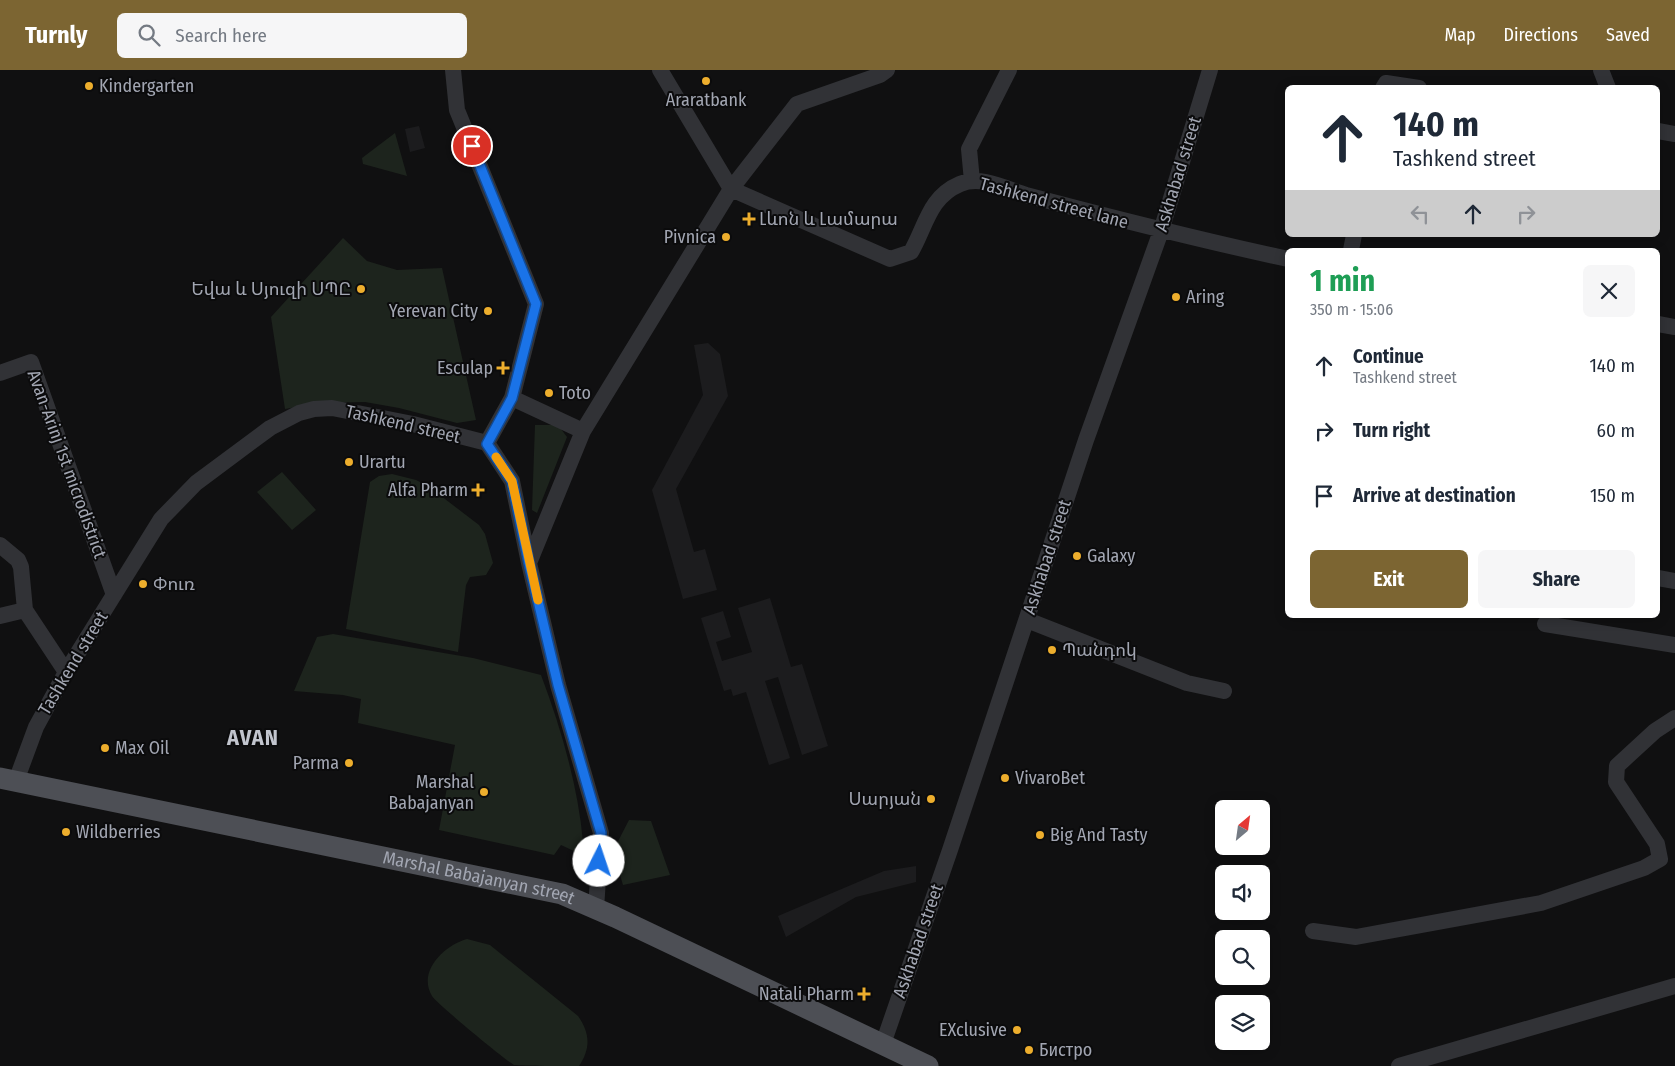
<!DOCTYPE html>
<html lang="en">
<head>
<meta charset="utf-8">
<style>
	body { margin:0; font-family:"Fira Sans Condensed","Noto Sans Armenian",sans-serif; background:#f6f6f7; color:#1f2937; height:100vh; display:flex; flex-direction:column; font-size:19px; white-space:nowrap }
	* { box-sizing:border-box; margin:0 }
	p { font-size:16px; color:#747a83 }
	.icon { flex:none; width:28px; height:28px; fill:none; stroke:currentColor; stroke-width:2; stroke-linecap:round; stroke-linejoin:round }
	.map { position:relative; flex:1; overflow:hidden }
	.drawer { position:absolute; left:1285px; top:178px; width:375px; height:370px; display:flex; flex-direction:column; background:#fff; border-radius:8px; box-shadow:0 2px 12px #0003 }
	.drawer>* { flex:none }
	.hud { position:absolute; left:1285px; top:15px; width:375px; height:152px; border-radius:8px; box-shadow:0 2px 12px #0003; background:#fff; color:#1f2937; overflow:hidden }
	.needle { width:32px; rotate:29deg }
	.controls { position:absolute; left:1215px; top:730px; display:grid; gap:10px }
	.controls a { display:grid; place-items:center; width:55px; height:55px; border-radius:8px; background:#fff; box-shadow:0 2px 12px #0003; font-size:25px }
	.pin { position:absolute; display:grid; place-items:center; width:42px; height:42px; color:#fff; margin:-21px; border:2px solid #fff; border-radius:50%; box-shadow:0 1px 5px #0007 }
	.me { position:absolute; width:55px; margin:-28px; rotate:4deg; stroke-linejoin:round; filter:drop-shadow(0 0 4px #0008) }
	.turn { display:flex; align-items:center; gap:18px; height:105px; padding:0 25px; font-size:22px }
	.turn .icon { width:65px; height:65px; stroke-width:2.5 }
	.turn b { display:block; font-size:35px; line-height:42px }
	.lanes { display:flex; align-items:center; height:48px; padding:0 25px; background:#0003; justify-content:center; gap:25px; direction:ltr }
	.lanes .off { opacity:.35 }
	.round { display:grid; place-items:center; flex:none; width:52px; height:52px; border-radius:8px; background:#f6f6f7 }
	.head { display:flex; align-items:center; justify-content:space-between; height:85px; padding:0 25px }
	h1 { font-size:30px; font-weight:700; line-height:38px; color:#1e9e55 }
	.action { display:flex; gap:10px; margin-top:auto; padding:10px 25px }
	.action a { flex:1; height:58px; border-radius:8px; background:#7c6532; color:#fff; font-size:20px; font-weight:700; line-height:58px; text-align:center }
	.action a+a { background:#f6f6f7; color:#1f2937 }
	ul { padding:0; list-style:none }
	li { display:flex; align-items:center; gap:15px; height:65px; padding:0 25px }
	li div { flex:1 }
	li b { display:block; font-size:19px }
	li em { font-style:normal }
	header { display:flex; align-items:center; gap:30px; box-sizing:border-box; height:70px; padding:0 25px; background:#7c6532; color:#fff }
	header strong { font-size:24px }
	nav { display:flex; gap:28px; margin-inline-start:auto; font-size:18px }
	.search { width:350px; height:45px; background:#f6f6f7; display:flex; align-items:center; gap:12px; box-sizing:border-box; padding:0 18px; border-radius:8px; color:#747a83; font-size:19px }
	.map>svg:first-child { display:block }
</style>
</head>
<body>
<header>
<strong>Turnly</strong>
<div class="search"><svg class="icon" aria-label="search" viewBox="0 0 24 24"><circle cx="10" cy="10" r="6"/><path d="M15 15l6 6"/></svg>Search here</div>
<nav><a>Map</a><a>Directions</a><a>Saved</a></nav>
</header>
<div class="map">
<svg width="1675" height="996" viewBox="0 0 1675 996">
	<rect width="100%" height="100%" fill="#101011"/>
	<!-- built -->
	<path fill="#1c1c1e" d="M419,56L425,78L410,82L405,59Z
		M708,273L720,284L728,326L676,419L694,482L705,479L717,520L683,529L652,420L703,325L694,275Z
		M770,528L791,597L802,594L828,676L802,685L778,607L765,611L790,688L769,695L746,622L733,626L731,619L724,621L701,548L723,541L731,567L716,572L722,591L752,582L738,538Z
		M916,796V812L856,827L786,867L778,846L884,801Z"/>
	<!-- green -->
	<path fill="#1d241d" d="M395,63L407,106L363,94L362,88Z
		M343,168L367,191L397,200L442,198L476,350L457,353L399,338L365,332L319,333L285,339L271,247Z
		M535,355H558L567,367L537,443L532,440Z
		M282,402L316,440L292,460L257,422Z
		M392,404L416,410L428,416L479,455L485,464L493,493L486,505L470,507L466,515L458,582L346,559L370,412L379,406Z
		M333,564L473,588L541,605C561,658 578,716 583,772L576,782L561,775L554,785L439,760L455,675L358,653L361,629L343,625L294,621L317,567Z
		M629,750L651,751L670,805L623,815L613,781Z
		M467,869L490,875L578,946C590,963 591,978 579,996C567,996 521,996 514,995C505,990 436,933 432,926C417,901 445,875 467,869Z"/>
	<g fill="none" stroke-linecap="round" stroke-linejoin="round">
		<!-- minor -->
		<path stroke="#313236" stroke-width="16" d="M453,0L457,40L536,234L512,328L487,373
			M660,0L731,119
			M1601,0L1608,18
			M1383,18L1386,13L1419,18
			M1658,61L1675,64
			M972,111L969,79L1009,0
			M731,119L890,189L911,182C926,156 929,127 960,114C982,105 1006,119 1026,125C1113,148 1200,170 1288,189
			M1351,180L1354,165
			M1658,254L1675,257
			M0,303L31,292L114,525
			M512,328L583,361
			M0,475L18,490L21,497L25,540
			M529,493L583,361L731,119L797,34L880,5L887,0
			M1658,508L1675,511
			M0,546L25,540L66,602
			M1027,550L1187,613L1224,621
			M1545,554L1675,575
			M16,711L36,657L66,602L161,449L196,413L270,358L299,343L314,339L332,338L413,354L487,373L512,411L529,493L558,615L601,763L596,839
			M1313,861L1356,867L1541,833L1644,798L1660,789L1657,774L1616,712L1617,696L1655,661L1675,648
			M883,974L950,780L1086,370L1161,161L1210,0
			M1399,996L1675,916"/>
		<!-- major -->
		<path stroke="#4d4f55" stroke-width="21" id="s1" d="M0,708L562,824L615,847L928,996"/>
	</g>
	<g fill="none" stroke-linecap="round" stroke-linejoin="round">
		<defs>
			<path id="route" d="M472,76L536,234L512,328L487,374L512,411L529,493L558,615L601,763L599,791"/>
		</defs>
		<!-- route casing -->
		<use href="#route" stroke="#114b97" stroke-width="12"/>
		<!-- route -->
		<use href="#route" stroke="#1a73e8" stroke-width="9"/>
		<!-- slow -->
		<path stroke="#f59e0b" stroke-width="9" d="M496,387L512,411L538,530"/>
	</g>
	<!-- markers -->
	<g fill="#edae2d" stroke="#0b0b0c" stroke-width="2">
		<circle cx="706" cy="11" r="5"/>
		<circle cx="89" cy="16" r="5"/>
		<path d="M746.5 141.5h5v5h5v5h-5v5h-5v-5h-5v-5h5z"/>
		<circle cx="726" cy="167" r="5"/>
		<circle cx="361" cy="219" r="5"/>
		<circle cx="1176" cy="227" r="5"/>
		<circle cx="488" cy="241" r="5"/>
		<path d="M500.5 290.5h5v5h5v5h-5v5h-5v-5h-5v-5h5z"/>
		<circle cx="549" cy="323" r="5"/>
		<circle cx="349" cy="392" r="5"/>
		<path d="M475.5 412.5h5v5h5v5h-5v5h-5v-5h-5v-5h5z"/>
		<circle cx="1077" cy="486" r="5"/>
		<circle cx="143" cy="514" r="5"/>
		<circle cx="1052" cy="580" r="5"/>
		<circle cx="105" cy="678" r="5"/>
		<circle cx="349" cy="693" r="5"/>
		<circle cx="1005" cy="708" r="5"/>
		<circle cx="484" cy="722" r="5"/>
		<circle cx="931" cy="729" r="5"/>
		<circle cx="66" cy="762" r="5"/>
		<circle cx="1040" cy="765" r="5"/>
		<path d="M861.5 916.5h5v5h5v5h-5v5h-5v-5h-5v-5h5z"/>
		<circle cx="1017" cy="960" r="5"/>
		<circle cx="1029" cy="980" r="5"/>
	</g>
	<g text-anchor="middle" stroke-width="4" stroke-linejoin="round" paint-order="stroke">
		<!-- poi labels -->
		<g font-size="18" fill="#a2a6b2" stroke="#0b0b0c" text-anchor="start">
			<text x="99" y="22">Kindergarten</text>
			<text x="706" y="36" text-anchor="middle">Araratbank</text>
			<text x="759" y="155">Լևոն և Լամարա</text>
			<text x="716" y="173" text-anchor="end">Pivnica</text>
			<text x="351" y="225" text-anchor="end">Եվա և Սյուզի ՍՊԸ</text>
			<text x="1186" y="233">Aring</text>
			<text x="478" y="247" text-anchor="end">Yerevan City</text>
			<text x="493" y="304" text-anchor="end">Esculap</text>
			<text x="559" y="329">Toto</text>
			<text x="359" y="398">Urartu</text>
			<text x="468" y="426" text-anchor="end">Alfa Pharm</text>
			<text x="1087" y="492">Galaxy</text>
			<text x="153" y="520">Փուռ</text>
			<text x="1062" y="586">Պանդոկ</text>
			<text x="115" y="684">Max Oil</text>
			<text x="339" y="699" text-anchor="end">Parma</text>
			<text x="1015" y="714">VivaroBet</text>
			<text x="474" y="718" text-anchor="end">Marshal<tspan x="474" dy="21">Babajanyan</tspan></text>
			<text x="921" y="735" text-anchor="end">Սարյան</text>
			<text x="76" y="768">Wildberries</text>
			<text x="1050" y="771">Big And Tasty</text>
			<text x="854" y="930" text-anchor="end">Natali Pharm</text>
			<text x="1007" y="966" text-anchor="end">EXclusive</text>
			<text x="1039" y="986">Бистро</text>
		</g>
		<!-- street labels -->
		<g font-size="18" fill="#a2a6b2" stroke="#0b0b0c">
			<text transform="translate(1178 104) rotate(-73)" y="6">Askhabad street</text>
			<text transform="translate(1054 133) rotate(15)" y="6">Tashkend street lane</text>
			<text transform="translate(403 354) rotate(13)" y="6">Tashkend street</text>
			<text transform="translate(67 394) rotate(70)" y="6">Avan-Arinj 1st microdistrict</text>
			<text transform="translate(1047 487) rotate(-72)" y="6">Askhabad street</text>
			<text transform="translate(73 593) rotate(-59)" y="6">Tashkend street</text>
			<text dy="6" stroke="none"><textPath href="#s1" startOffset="489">Marshal Babajanyan street</textPath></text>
			<text transform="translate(918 871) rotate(-71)" y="6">Askhabad street</text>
		</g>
		<!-- district labels -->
		<g font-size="22" font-weight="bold" letter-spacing="1" fill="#c2c5ce" stroke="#0b0b0c">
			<text x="253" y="675">AVAN</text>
		</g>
	</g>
</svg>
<div class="controls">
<a><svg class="needle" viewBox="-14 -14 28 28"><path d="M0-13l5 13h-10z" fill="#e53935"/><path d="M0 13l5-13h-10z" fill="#747a83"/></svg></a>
<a><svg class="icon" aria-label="sound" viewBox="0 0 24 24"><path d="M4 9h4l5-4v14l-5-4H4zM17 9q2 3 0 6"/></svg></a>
<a><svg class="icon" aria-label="search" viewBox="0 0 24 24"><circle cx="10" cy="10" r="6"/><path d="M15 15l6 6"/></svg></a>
<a><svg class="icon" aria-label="layers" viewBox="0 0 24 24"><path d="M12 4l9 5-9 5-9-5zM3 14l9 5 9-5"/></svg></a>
</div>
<div class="pin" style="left:472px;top:76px;background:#d93025"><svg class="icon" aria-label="arrive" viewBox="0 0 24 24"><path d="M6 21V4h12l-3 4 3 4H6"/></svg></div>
<svg class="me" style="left:599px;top:791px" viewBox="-20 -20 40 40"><circle r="19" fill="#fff"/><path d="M0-13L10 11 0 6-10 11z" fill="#1a73e8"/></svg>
<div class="hud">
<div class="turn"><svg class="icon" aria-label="ahead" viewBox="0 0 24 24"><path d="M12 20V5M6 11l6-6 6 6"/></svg><div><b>140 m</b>Tashkend street</div></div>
<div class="lanes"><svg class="icon off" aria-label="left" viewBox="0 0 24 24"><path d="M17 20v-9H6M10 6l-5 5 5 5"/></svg><svg class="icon" aria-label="ahead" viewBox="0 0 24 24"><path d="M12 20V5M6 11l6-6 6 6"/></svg><svg class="icon off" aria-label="right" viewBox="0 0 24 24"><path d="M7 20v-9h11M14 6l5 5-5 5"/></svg></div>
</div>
<section class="drawer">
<div class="head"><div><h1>1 min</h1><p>350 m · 15:06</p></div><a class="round"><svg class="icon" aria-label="close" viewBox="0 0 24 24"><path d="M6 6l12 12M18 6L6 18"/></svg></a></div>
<ul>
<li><svg class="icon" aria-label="ahead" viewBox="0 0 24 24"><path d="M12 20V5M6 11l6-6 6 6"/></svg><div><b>Continue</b><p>Tashkend street</p></div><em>140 m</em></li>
<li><svg class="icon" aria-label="right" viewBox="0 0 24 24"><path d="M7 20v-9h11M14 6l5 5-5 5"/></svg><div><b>Turn right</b></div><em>60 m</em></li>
<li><svg class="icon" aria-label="arrive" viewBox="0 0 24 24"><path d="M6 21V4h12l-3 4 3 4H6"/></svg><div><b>Arrive at destination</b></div><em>150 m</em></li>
</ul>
<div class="action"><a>Exit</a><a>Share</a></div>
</section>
</div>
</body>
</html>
